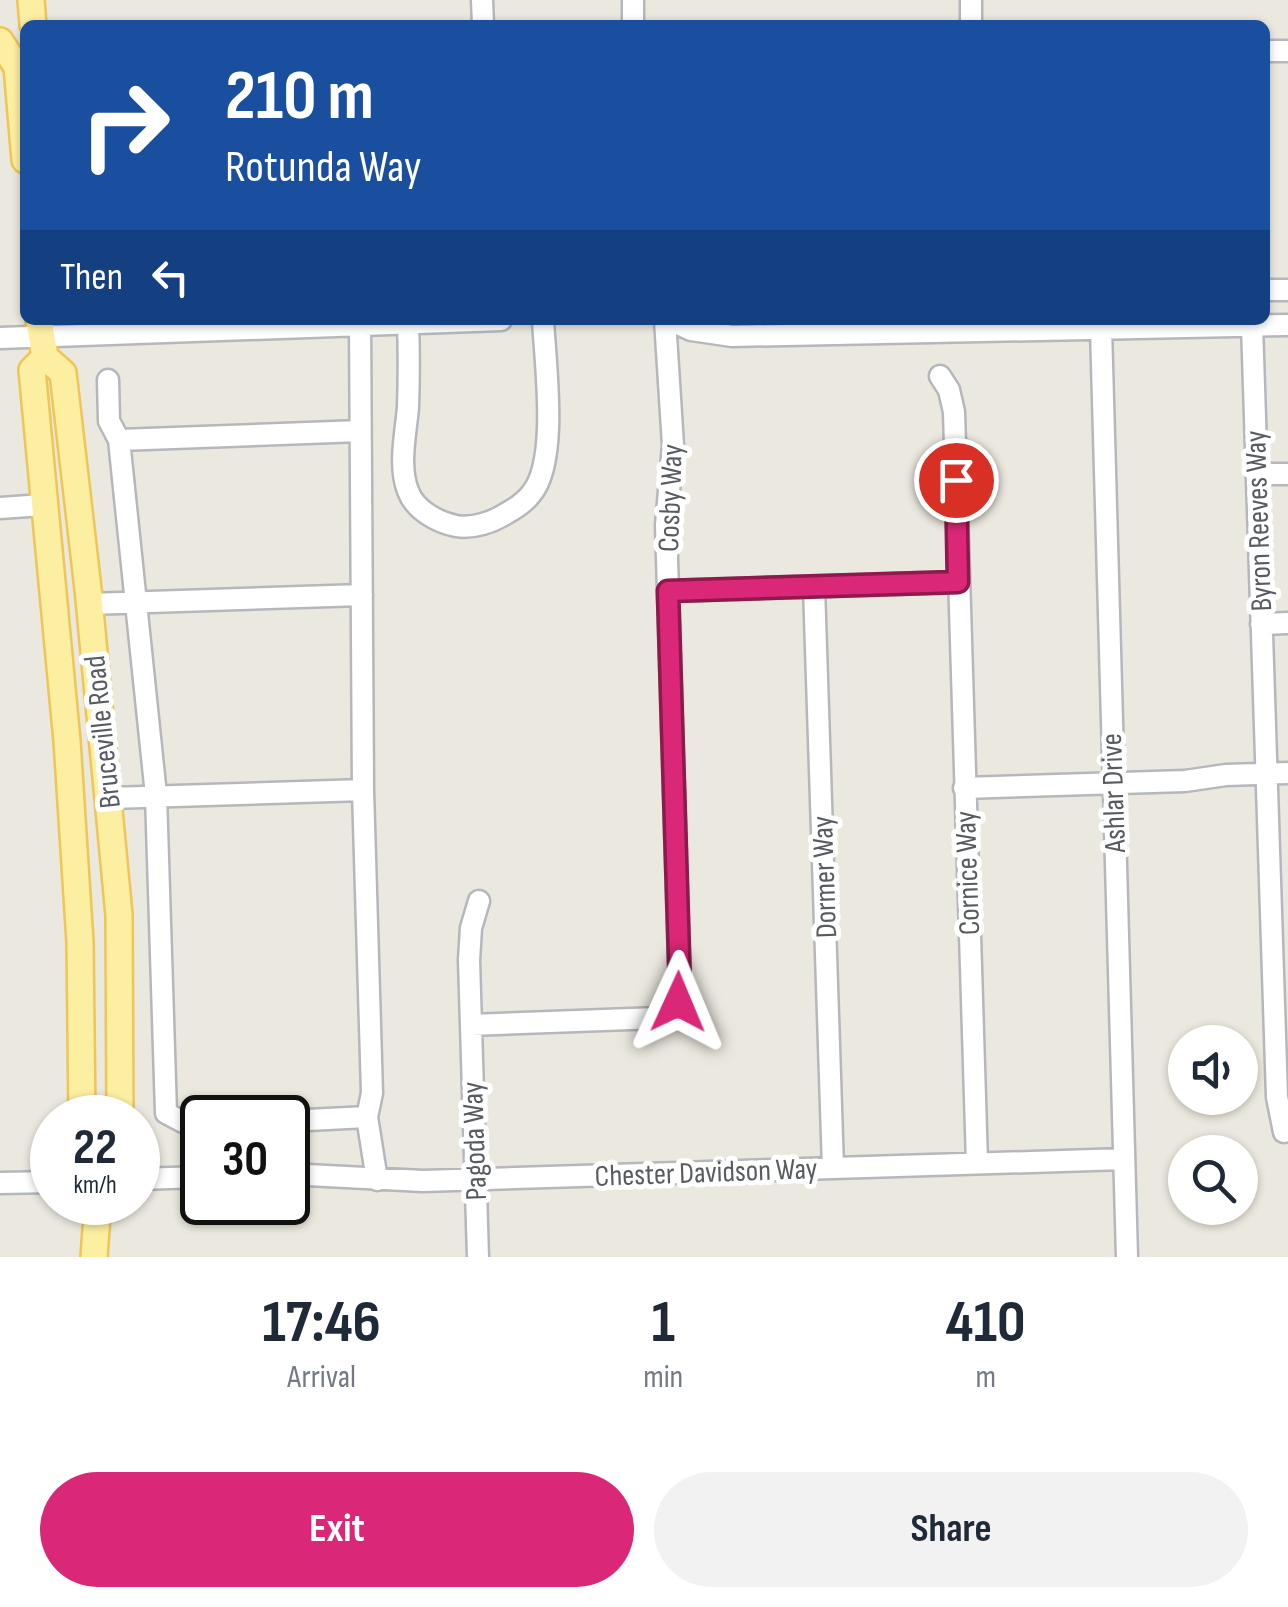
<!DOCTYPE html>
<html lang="en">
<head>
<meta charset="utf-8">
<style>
	body { margin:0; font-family:"Sofia Sans Condensed",sans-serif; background:#f2f2f3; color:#1f2937; height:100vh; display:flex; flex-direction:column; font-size:38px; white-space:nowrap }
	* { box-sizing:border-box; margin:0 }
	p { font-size:32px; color:#747a83 }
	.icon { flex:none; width:55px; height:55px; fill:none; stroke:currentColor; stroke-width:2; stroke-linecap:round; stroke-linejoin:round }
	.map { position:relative; height:1257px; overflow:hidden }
	.sheet { display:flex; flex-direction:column; background:#fff; flex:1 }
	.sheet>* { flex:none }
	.hud { position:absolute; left:20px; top:20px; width:1250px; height:305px; border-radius:15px; box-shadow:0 2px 8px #0004; background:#1a4fa0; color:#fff; overflow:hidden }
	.fabs { position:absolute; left:1168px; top:1025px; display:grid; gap:20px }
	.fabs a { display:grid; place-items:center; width:90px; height:90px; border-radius:50%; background:#fff; box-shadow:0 2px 8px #0004; font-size:50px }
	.speed { position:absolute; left:30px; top:1095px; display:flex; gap:20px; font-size:50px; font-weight:700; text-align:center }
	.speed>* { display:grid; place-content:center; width:130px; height:130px; border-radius:50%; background:#fff; box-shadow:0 2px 8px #0004; line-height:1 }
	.speed small { font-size:25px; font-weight:400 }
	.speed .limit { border:5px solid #111; border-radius:15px; background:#fff; color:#111 }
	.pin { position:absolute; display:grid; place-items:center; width:85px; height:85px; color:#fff; margin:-42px; border:5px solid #fff; border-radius:50%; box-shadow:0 2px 10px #0007 }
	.me { position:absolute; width:110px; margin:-55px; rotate:1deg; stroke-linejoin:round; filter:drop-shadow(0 0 8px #0008) }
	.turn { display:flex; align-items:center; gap:35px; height:210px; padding:0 40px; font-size:45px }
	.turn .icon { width:130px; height:130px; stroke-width:2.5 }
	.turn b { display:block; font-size:70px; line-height:85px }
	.then { display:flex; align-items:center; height:95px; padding:0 40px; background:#0003; gap:20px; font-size:38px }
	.eta { display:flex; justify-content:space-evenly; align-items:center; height:170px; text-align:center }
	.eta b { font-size:60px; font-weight:700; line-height:70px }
	.button { display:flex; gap:20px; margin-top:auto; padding:20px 40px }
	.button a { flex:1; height:115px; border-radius:60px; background:#db2777; color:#fff; font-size:40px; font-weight:700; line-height:115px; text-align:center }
	.button a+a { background:#f2f2f3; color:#1f2937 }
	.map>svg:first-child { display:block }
</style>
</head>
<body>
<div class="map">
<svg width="1288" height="1257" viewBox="0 0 1288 1257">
	<rect width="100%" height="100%" fill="#ebe9df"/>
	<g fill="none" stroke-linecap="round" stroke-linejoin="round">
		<defs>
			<path id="minor" d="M482,0L483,25
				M633,0V25
				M971,0V25
				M1265,51H1288
				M1265,290H1288
				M669,320L691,330L732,336L1288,325
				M408,322C409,350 409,378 408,407C406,433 398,465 408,491C415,510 437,522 456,526C473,529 493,522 507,513C516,508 525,502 531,494C559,462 545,362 543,320
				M1252,325L1277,1097L1284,1132
				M1101,328L1127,1257
				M0,338L501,320
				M940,376L949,390L954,412L977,1163
				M108,380L109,421L119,440L156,795L166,1113L183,1122H202
				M119,440L360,431
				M1256,474H1288
				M0,508L43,505
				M814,587L833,1168
				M668,591L958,582
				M89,604L362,595
				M1261,624L1288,623
				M964,788L1185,781L1226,775L1288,773
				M110,798L363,790
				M471,1025L658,1018L674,1008L680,995L666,525L673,445L665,320
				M367,1117L377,1180
				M288,1121L367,1117L372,1093L363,790L360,324
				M288,1174L423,1181L1124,1159
				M138,1179L202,1177
				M0,1183L52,1182
				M478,1257L469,960L471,928L479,901"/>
			<path id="major" d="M31,0L33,25
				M0,41L17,67L25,160
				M39,320L45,357L63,373L88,589L119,915L120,1118
				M45,357L32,370L67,741L80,942L82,1118
				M94,1257L98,1202"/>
		</defs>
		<!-- minor casing -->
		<use href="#minor" stroke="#b5b7bc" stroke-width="25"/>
		<!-- major casing -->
		<use href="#major" stroke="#eec556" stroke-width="30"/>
		<!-- minor -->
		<use href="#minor" stroke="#fff" stroke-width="20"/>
		<!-- major -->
		<use href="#major" stroke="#fdefa2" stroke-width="25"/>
	</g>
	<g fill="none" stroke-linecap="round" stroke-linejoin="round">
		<defs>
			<path id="route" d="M678,1002L680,989L668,591L958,582L956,480"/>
		</defs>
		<!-- route casing -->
		<use href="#route" stroke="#8e194d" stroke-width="25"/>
		<!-- route -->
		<use href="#route" stroke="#db2777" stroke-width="18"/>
	</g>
	<g text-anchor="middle" stroke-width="10" stroke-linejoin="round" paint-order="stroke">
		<!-- street labels -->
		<g font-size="30" fill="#585c60" stroke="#fff">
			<text transform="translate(670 498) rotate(-88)" y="10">Cosby Way</text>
			<text transform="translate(1258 521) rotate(-92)" y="10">Byron Reeves Way</text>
			<text transform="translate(102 732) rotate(-96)" y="10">Bruceville Road</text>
			<text transform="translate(1113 793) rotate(-92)" y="10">Ashlar Drive</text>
			<text transform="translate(967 873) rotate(-92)" y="10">Cornice Way</text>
			<text transform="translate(824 877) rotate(-92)" y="10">Dormer Way</text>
			<text transform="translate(474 1141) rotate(-92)" y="10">Pagoda Way</text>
			<text transform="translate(706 1172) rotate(-2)" y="10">Chester Davidson Way</text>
		</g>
	</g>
</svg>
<div class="fabs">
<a><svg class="icon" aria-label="sound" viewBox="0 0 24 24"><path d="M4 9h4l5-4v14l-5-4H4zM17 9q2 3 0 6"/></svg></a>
<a><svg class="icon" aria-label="search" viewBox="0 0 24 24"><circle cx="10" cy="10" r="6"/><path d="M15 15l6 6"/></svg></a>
</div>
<div class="speed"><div>22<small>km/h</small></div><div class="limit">30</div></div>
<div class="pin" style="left:956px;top:480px;background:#d93025"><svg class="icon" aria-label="arrive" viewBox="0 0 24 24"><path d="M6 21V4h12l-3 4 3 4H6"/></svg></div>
<svg class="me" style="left:678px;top:1002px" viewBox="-20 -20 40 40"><path d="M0-17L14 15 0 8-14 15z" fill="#db2777" stroke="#fff" stroke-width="4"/></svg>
<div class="hud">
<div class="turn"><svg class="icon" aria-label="right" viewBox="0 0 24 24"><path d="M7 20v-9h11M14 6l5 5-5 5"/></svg><div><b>210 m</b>Rotunda Way</div></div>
<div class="then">Then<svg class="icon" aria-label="left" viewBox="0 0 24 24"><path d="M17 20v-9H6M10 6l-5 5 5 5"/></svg></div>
</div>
</div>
<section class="sheet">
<div class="eta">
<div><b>17:46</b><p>Arrival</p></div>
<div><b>1</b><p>min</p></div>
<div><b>410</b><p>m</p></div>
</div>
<div class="button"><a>Exit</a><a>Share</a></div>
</section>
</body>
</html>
